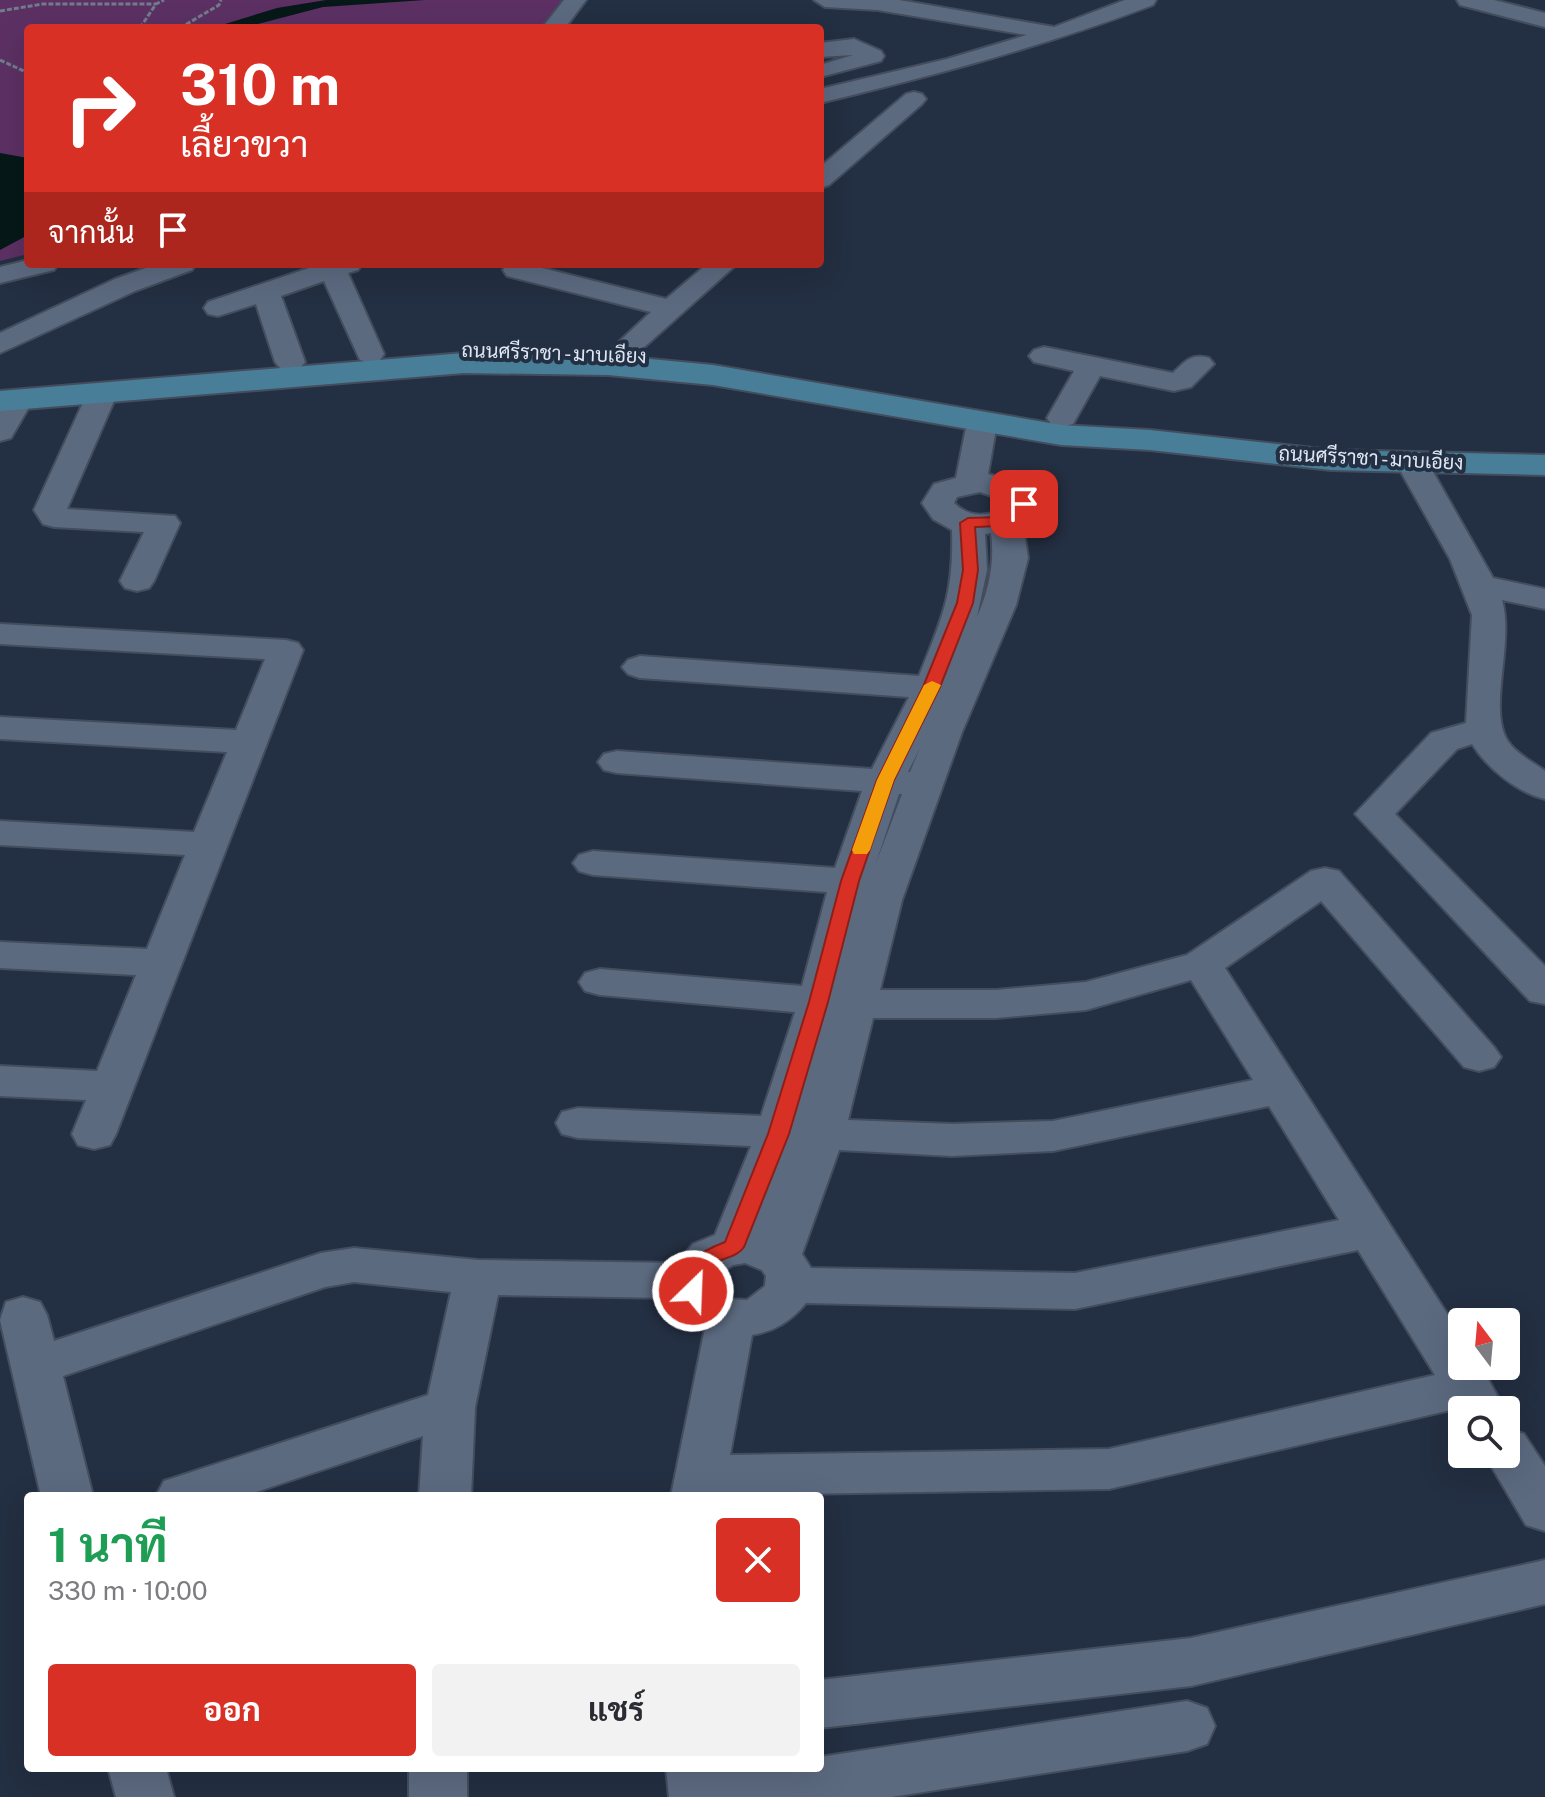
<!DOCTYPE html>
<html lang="th">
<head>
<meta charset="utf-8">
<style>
	body { margin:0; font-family:"Public Sans",Sarabun,sans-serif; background:#f2f2f3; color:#2b2b33; height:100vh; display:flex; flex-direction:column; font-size:30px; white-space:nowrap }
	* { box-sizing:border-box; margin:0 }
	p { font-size:26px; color:#7c7c81 }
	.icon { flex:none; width:44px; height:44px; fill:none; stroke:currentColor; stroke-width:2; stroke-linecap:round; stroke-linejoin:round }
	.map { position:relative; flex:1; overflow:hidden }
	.drawer { position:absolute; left:24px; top:1492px; width:800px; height:280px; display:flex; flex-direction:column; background:#fff; border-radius:8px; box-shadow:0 8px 32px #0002 }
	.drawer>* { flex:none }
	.hud { position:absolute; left:24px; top:24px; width:800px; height:244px; border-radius:8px; box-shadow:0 8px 32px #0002; background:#d93025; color:#fff; overflow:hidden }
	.needle { width:52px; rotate:344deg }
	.controls { position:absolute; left:1448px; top:1308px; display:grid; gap:16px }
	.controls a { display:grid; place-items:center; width:72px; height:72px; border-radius:8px; background:#fff; box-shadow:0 8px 32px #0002; font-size:40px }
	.pin { position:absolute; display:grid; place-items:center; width:68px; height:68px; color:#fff; margin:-34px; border-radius:16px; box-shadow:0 4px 12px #0006 }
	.me { position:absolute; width:88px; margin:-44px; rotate:24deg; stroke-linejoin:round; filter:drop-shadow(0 0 6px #0008) }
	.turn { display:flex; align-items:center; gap:28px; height:168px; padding:0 24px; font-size:36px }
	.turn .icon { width:104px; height:104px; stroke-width:2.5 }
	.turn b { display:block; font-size:56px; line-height:68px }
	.then { display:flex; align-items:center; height:76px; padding:0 24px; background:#0003; gap:16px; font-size:30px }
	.round { display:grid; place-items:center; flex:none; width:84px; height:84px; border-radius:8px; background:#f2f2f3 }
	.head { display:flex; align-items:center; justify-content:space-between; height:136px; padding:0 24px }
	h1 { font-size:48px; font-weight:700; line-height:60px; color:#1e9e55 }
	.cta { display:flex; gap:16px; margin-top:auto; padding:16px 24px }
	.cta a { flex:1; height:92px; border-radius:8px; background:#d93025; color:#fff; font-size:32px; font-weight:700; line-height:92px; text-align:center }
	.cta a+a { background:#f2f2f3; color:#2b2b33 }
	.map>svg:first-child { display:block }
</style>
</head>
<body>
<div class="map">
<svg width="1545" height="1797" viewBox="0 0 1545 1797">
	<rect width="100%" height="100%" fill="#232f42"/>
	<!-- green -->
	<path fill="#5c3063" d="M0,0H568L545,28H28V254L0,261Z"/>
	<!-- water -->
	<path fill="#061818" d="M326,0H425L323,7L243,28H212L277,8Z
		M0,153L28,158V235L0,250Z"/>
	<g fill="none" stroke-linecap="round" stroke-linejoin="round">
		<defs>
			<path id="minor" d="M564,0H586L565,28H542Z
				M814,0H899L1054,27L1125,0H1156L1153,5C1042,47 935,75 820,103V89L947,59L1027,35L878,10L825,7Z
				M1457,0H1494L1545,13V27L1460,5Z
				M854,39L881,51L884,56L881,61L820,77V65L853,55L820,57V43Z
				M914,92L922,94L926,99L922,104L829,185L820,188V167L906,94Z
				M28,260V264H58L54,270L0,283V267Z
				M157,264H196L192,270L135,291L0,353V333L115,279Z
				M321,264H362L358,270L348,273L384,354L380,360L370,363L360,360L324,281L281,296L305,362L300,368L290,371L280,368L275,362L256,304L218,316L208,314L204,308L208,302Z
				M507,264H526L666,299L707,264H737L632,358L622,361L612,358L608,352L651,312L507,276L503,270Z
				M1044,347L1173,373C1185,361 1192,353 1209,358L1214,364L1191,387L1174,391L1100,376L1073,424L1062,427L1051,424L1047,418L1074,371L1034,362L1029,356L1034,350Z
				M102,385L113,388L117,394L67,509L175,516L180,523L154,581L149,588L137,591L125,588L120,581L144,532L54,527L43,524L34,510L87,394L91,388Z
				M18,391L29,394L33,400L11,438L0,441V405L7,394Z
				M982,414L993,417L997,423L988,474L1023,484L1038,498V511L1023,524L1028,558L1016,605L962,732L902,900L880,990H996L1086,982L1187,955L1311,871L1325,868L1339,871L1494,1047L1501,1057L1494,1067L1479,1071L1464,1067L1321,901L1225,968L1462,1337V1366H1481L1505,1410H1462V1420L1455,1409L1109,1489L671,1496L705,1328L695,1325L673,1298L498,1295L475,1407L471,1496H419L423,1436L244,1496H156L164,1481L428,1395L451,1292L354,1282L325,1287L63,1376L93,1496H41L0,1320L6,1302L23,1297L40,1302L47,1315L54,1341L321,1253L354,1248L478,1260L677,1263L693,1244L715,1235L751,1146L578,1138L562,1134L556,1123L562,1112L578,1108L761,1116L795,1012L600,995L585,991L579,982L585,973L600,969L802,986L827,892L593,875L579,871L573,863L579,855L593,851L835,868L862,791L617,773L604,770L598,762L604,754L617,751L872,769L909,697L640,678L628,674L622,667L628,660L640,656L919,676C942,618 954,594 952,530L933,519L922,503L934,484L956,478L967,423L971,417ZM980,492L1006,501V507C988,517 969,518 954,503L957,497ZM991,533C995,562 989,590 977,617L987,570L985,534ZM920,748L910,772H908ZM899,794H902L875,866ZM1191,980L1253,1080L1053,1121L952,1124L848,1120L873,1018H996L1086,1010ZM1269,1106L1339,1220L1075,1273L811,1268L802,1254L839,1150L952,1156L1053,1151ZM1358,1250L1435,1375L1109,1449L730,1455L752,1335C775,1331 791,1321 806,1303L1075,1309ZM745,1263L762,1270L766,1276L765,1286L747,1300L729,1299L717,1286L719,1274L733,1265Z
				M1412,454L1423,456L1428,463L1493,578L1545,589V609L1502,600C1514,642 1489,705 1506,738C1513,752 1533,762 1545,771V799C1518,793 1487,768 1472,744L1457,749L1395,814L1545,966V1004L1530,1001L1355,814L1431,733L1466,723L1472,615L1450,559L1396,463L1401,456Z
				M0,624L286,640L298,643L303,650L116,1134L110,1145L94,1149L78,1145L72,1134L86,1100L0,1096V1066L97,1071L136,975L0,968V942L147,949L185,855L0,845V821L194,832L227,752L0,739V717L236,730L265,659L0,644Z
				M1506,1428L1524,1434L1545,1466V1531L1526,1525L1484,1454H1506Z
				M1545,1560V1604L1191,1686L820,1728V1680L1191,1638Z
				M1187,1701L1207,1708L1215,1726L1207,1744L1187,1751L891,1797H669L666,1768H724V1771L820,1768V1757Z
				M108,1768H166L174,1797H116Z
				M409,1768H467V1797H409Z"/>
			<path id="major" d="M464,353L608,355L713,365L1061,425L1150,430L1331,450L1545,455V475L1331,470L1150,450L1061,445L713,385L608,375L464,373L0,411V391Z"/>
		</defs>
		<!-- minor casing -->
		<use href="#minor" stroke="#434d5d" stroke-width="4"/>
		<!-- major casing -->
		<use href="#major" stroke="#434d5d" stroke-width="4"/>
		<!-- path -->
		<path stroke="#717c8c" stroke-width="3" stroke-dasharray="5 2" stroke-linecap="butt" d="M0,11L43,4H156
			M140,28L156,4L164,0
			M180,28L219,5L221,0
			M0,60L28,73"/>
		<!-- minor -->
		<use href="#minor" fill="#5c6a80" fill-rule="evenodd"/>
		<!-- major -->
		<use href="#major" fill="#497e99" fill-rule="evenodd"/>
	</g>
	<!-- route -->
	<path fill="#d93025" stroke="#8d1f18" stroke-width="2" d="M1024,500L1031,504C1024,528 996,526 975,527L978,570L973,603L940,687L894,780L859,881L828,1002L789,1134L744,1247C737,1258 721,1257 711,1266C702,1273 706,1287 701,1296H685C669,1267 704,1250 725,1242L768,1134L809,1002L841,881L877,780L923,687L957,603L963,570L960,523L968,518L1002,517Z"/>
	<!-- slow -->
	<path fill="#f59e0b" d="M932,681L941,685L894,780L870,850L867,854H854L852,850L877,780L924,685Z"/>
	<g text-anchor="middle" stroke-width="8" stroke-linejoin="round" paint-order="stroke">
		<!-- far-street labels -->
		<g font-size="20" fill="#dfe7f4" stroke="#232f42">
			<text transform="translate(554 353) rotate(2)" y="7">ถนนศรีราชา - มาบเอียง</text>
			<text transform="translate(1371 458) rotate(3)" y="7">ถนนศรีราชา - มาบเอียง</text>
		</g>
	</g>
</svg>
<div class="controls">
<a><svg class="needle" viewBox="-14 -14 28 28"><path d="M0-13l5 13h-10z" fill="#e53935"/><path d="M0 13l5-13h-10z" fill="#7c7c81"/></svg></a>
<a><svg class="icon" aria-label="search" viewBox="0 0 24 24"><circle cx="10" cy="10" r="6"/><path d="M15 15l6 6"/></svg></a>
</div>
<div class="pin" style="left:1024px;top:504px;background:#d93025"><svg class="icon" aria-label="arrive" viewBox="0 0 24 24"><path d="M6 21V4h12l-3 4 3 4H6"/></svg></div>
<svg class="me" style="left:693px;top:1291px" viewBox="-20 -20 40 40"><circle r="17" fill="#d93025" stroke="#fff" stroke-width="3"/><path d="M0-11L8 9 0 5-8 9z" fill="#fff"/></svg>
<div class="hud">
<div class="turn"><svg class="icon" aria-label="right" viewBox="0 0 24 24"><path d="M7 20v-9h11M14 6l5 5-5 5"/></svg><div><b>310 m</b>เลี้ยวขวา</div></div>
<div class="then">จากนั้น<svg class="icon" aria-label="arrive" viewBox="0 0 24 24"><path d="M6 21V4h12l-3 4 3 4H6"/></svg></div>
</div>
<section class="drawer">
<div class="head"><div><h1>1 นาที</h1><p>330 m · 10:00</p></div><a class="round" style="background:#d93025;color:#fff"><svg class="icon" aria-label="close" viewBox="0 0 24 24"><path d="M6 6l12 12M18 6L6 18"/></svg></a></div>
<div class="cta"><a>ออก</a><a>แชร์</a></div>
</section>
</div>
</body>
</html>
